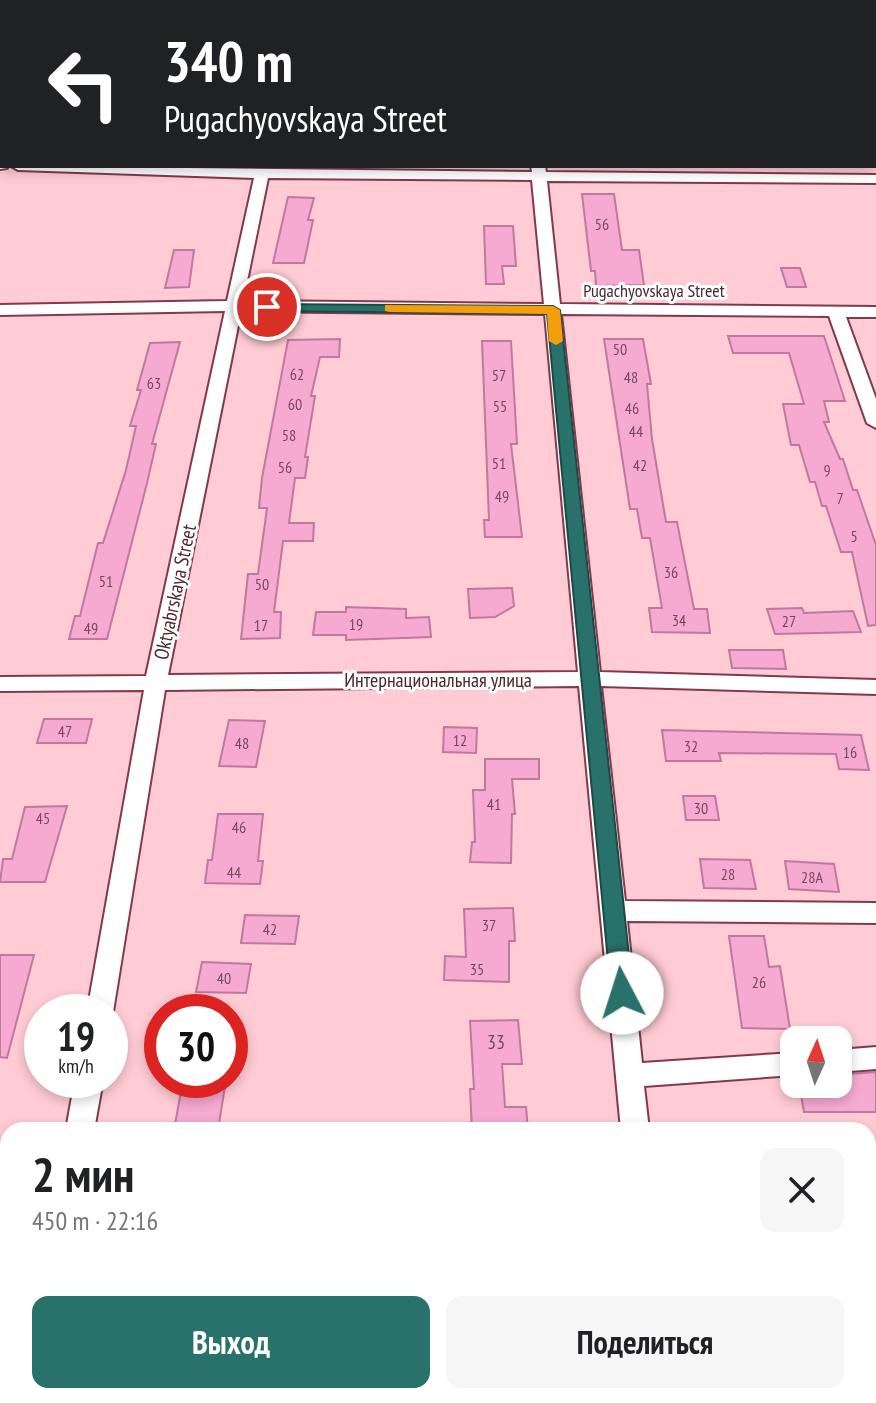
<!DOCTYPE html>
<html lang="ru">
<head>
<meta charset="utf-8">
<style>
	body { margin:0; font-family:"PT Sans Narrow",sans-serif; background:#f6f6f6; color:#202124; height:100vh; display:flex; flex-direction:column; font-size:30px; white-space:nowrap }
	* { box-sizing:border-box; margin:0 }
	p { font-size:26px; color:#757577 }
	.icon { flex:none; width:44px; height:44px; fill:none; stroke:currentColor; stroke-width:2; stroke-linecap:round; stroke-linejoin:round }
	.map { position:relative; flex:1; overflow:hidden }
	.panel { position:absolute; left:0px; top:1122px; width:876px; height:282px; display:flex; flex-direction:column; background:#fff; border-radius:24px 24px 0 0; box-shadow:0 4px 12px #0003 }
	.panel>* { flex:none }
	.banner { position:absolute; left:0px; top:0px; width:876px; height:168px; box-shadow:0 4px 12px #0003; background:#202124; color:#fff; overflow:hidden }
	.needle { width:52px; rotate:3deg }
	.controls { position:absolute; left:780px; top:1026px; display:grid; gap:16px }
	.controls a { display:grid; place-items:center; width:72px; height:72px; border-radius:16px; background:#fff; box-shadow:0 4px 12px #0003; font-size:40px }
	.speed { position:absolute; left:24px; top:994px; display:flex; gap:16px; font-size:40px; font-weight:700; text-align:center }
	.speed>* { display:grid; place-content:center; width:104px; height:104px; border-radius:50%; background:#fff; box-shadow:0 4px 12px #0003; line-height:1 }
	.speed small { font-size:20px; font-weight:400 }
	.speed .limit { border:12px solid #d22; background:#fff; color:#111 }
	.pin { position:absolute; display:grid; place-items:center; width:68px; height:68px; color:#fff; margin:-34px; border:4px solid #fff; border-radius:50%; box-shadow:0 2px 8px #0007 }
	.me { position:absolute; width:88px; margin:-44px; rotate:355deg; stroke-linejoin:round; filter:drop-shadow(0 0 6px #0008) }
	.turn { display:flex; align-items:center; gap:28px; height:168px; padding:0 32px; font-size:36px }
	.turn .icon { width:104px; height:104px; stroke-width:2.5 }
	.turn b { display:block; font-size:56px; line-height:68px }
	.round { display:grid; place-items:center; flex:none; width:84px; height:84px; border-radius:16px; background:#f6f6f6 }
	.head { display:flex; align-items:center; justify-content:space-between; height:136px; padding:0 32px }
	h1 { font-size:48px; font-weight:600; line-height:60px }
	.primary-button { display:flex; gap:16px; margin-top:auto; padding:16px 32px }
	.primary-button a { flex:1; height:92px; border-radius:16px; background:#29726b; color:#fff; font-size:32px; font-weight:600; line-height:92px; text-align:center }
	.primary-button a+a { background:#f6f6f6; color:#202124 }
	.map>svg:first-child { display:block }
</style>
</head>
<body>
<div class="map">
<svg width="876" height="1403" viewBox="0 0 876 1403">
	<rect width="100%" height="100%" fill="#ffcbd4"/>
	<!-- building -->
	<path fill="#f6aad2" stroke="#bf799e" stroke-width="2" d="M582,194H614L622,250H639L644,285L596,286L595,271H591Z
		M288,197L314,198L308,220H313L304,263H273Z
		M484,226H513L516,266H502L504,284H486Z
		M174,250H194L189,287L165,288Z
		M781,268H800L806,287H787Z
		M728,336H824L845,401H824L829,422H824L840,459H843L853,490H857L876,545V625L868,626L852,552H841L826,506H822L815,482H810L799,445H791L783,404H804L789,353H733Z
		M340,339L339,357H320L311,396H315L305,457H308L305,478H295L289,523H314L313,541H283L274,612H281L280,638L241,639L248,574H258L267,508H259L262,478L288,340Z
		M604,339H643L651,384H647L652,439L666,522H677L694,609H707L710,633L652,632L649,608H662L650,538H642L637,509H630Z
		M482,341H511L517,444H511L522,537H485L484,520H489Z
		M180,342L152,444H156L147,483L107,639H69L75,616H80L98,543H103L126,470L136,426H130L141,390H137L150,343Z
		M512,588L514,606L495,617L470,618L468,589Z
		M346,607L406,609V618L429,617L431,637L346,640V635H313L316,612H346Z
		M802,608L804,613L853,611L861,632L775,634L767,609Z
		M729,650H783L786,669L732,668Z
		M44,719H92L86,743H37Z
		M229,720L265,721L256,767L219,766Z
		M444,727L477,728L476,753L443,752Z
		M662,730L861,735L869,770L839,769L836,754L719,753L721,761H666Z
		M485,759H539V779H512L515,814H512L511,863L470,862L472,842H475L473,790H485Z
		M683,796H715L719,820H686Z
		M67,806L45,882H0L3,859H12L25,807Z
		M218,814H263L258,861H263L260,884L205,883L208,860H212Z
		M700,859L750,860L756,889L704,888Z
		M785,861L834,864L839,892L789,889Z
		M513,908L515,941H509V982L444,980L445,956L466,957L464,909Z
		M245,915L299,916L295,944L241,943Z
		M729,936H764L769,967L780,966L790,1029L742,1028Z
		M0,955H34L7,1058L0,1057Z
		M202,962L251,964L246,993L196,992Z
		M518,1020L522,1064H502L505,1107H526L528,1130H472L470,1089H474L470,1021Z
		M876,1072V1112H804L799,1084H838V1075Z
		M183,1080H226L218,1130H174Z"/>
	<g fill="none" stroke-linecap="round" stroke-linejoin="round">
		<defs>
			<path id="minor" d="M512,0H524V2H512Z
				M2,59V67L0,68V60Z
				M874,69H876V77H874Z
				M2,122V132H0V123Z
				M0,161L2,166H8L7,168L0,169Z
				M11,166L532,172L531,166H545L546,172L876,175V183L547,181L560,304L876,307V317H846L876,399V428L867,423L829,316L561,314L600,672L876,680V694L601,686L625,901L876,903V923L627,921L642,1063L794,1053V1075L644,1086L649,1130H621L579,686L165,690L113,1012L110,1019V1012H87L144,690L0,691V677L146,676L225,311L0,315V305L227,301L254,178L18,170ZM268,178L532,180L544,304L243,301ZM241,311L545,314L578,672L168,675Z
				M876,1047V1069L838,1072V1050Z
				M75,1080H103L94,1130H66Z
				M876,1169V1195L868,1196V1170Z
				M20,1396H52L50,1403H18Z
				M645,1396H677V1403H645Z"/>
		</defs>
		<!-- minor casing -->
		<use href="#minor" stroke="#813a4b" stroke-width="4"/>
		<!-- minor -->
		<use href="#minor" fill="#fff" fill-rule="evenodd"/>
	</g>
	<!-- route -->
	<path fill="#29726b" stroke="#1b4a46" stroke-width="2" d="M263,304L553,306L560,310L633,993L630,999L622,1002L614,999L611,993L547,314L267,311L263,310Z"/>
	<!-- slow -->
	<path fill="#f59e0b" d="M385,305L553,306L560,310L563,341L556,345L549,341L547,314L390,312L385,311Z"/>
	<g text-anchor="middle" stroke-width="6" stroke-linejoin="round" paint-order="stroke">
		<!-- number labels -->
		<g font-size="16" fill="#744958">
			<text x="602" y="230">56</text>
			<text x="620" y="355">50</text>
			<text x="297" y="380">62</text>
			<text x="499" y="381">57</text>
			<text x="631" y="383">48</text>
			<text x="154" y="389">63</text>
			<text x="295" y="410">60</text>
			<text x="500" y="412">55</text>
			<text x="632" y="414">46</text>
			<text x="636" y="437">44</text>
			<text x="289" y="441">58</text>
			<text x="499" y="469">51</text>
			<text x="640" y="471">42</text>
			<text x="285" y="473">56</text>
			<text x="827" y="476">9</text>
			<text x="502" y="502">49</text>
			<text x="840" y="504">7</text>
			<text x="854" y="542">5</text>
			<text x="671" y="578">36</text>
			<text x="106" y="587">51</text>
			<text x="262" y="590">50</text>
			<text x="679" y="626">34</text>
			<text x="789" y="627">27</text>
			<text x="356" y="630">19</text>
			<text x="261" y="631">17</text>
			<text x="91" y="634">49</text>
			<text x="65" y="737">47</text>
			<text x="460" y="746">12</text>
			<text x="242" y="749">48</text>
			<text x="691" y="752">32</text>
			<text x="850" y="758">16</text>
			<text x="494" y="810">41</text>
			<text x="701" y="814">30</text>
			<text x="43" y="824">45</text>
			<text x="239" y="833">46</text>
			<text x="234" y="878">44</text>
			<text x="728" y="880">28</text>
			<text x="812" y="883">28А</text>
			<text x="489" y="931">37</text>
			<text x="270" y="935">42</text>
			<text x="477" y="975">35</text>
			<text x="224" y="984">40</text>
			<text x="759" y="988">26</text>
		</g>
		<!-- far-street labels -->
		<g font-size="18" fill="#49292f" stroke="#fcfcfc">
			<text x="654" y="297">Pugachyovskaya Street</text>
		</g>
		<!-- street labels -->
		<g font-size="20" fill="#49292f" stroke="#fcfcfc">
			<text transform="translate(175 592) rotate(-78)" y="7">Oktyabrskaya Street</text>
			<text x="438" y="687">Интернациональная улица</text>
		</g>
		<!-- near-number labels -->
		<g font-size="20" fill="#744958">
			<text x="496" y="1049">33</text>
		</g>
	</g>
</svg>
<div class="controls">
<a><svg class="needle" viewBox="-14 -14 28 28"><path d="M0-13l5 13h-10z" fill="#e53935"/><path d="M0 13l5-13h-10z" fill="#757577"/></svg></a>
</div>
<div class="speed"><div>19<small>km/h</small></div><div class="limit">30</div></div>
<div class="pin" style="left:267px;top:307px;background:#d93025"><svg class="icon" aria-label="arrive" viewBox="0 0 24 24"><path d="M6 21V4h12l-3 4 3 4H6"/></svg></div>
<svg class="me" style="left:622px;top:993px" viewBox="-20 -20 40 40"><circle r="19" fill="#fff"/><path d="M0-13L10 11 0 6-10 11z" fill="#29726b"/></svg>
<div class="banner">
<div class="turn"><svg class="icon" aria-label="left" viewBox="0 0 24 24"><path d="M17 20v-9H6M10 6l-5 5 5 5"/></svg><div><b>340 m</b>Pugachyovskaya Street</div></div>
</div>
<section class="panel">
<div class="head"><div><h1>2 мин</h1><p>450 m · 22:16</p></div><a class="round"><svg class="icon" aria-label="close" viewBox="0 0 24 24"><path d="M6 6l12 12M18 6L6 18"/></svg></a></div>
<div class="primary-button"><a>Выход</a><a>Поделиться</a></div>
</section>
</div>
</body>
</html>
